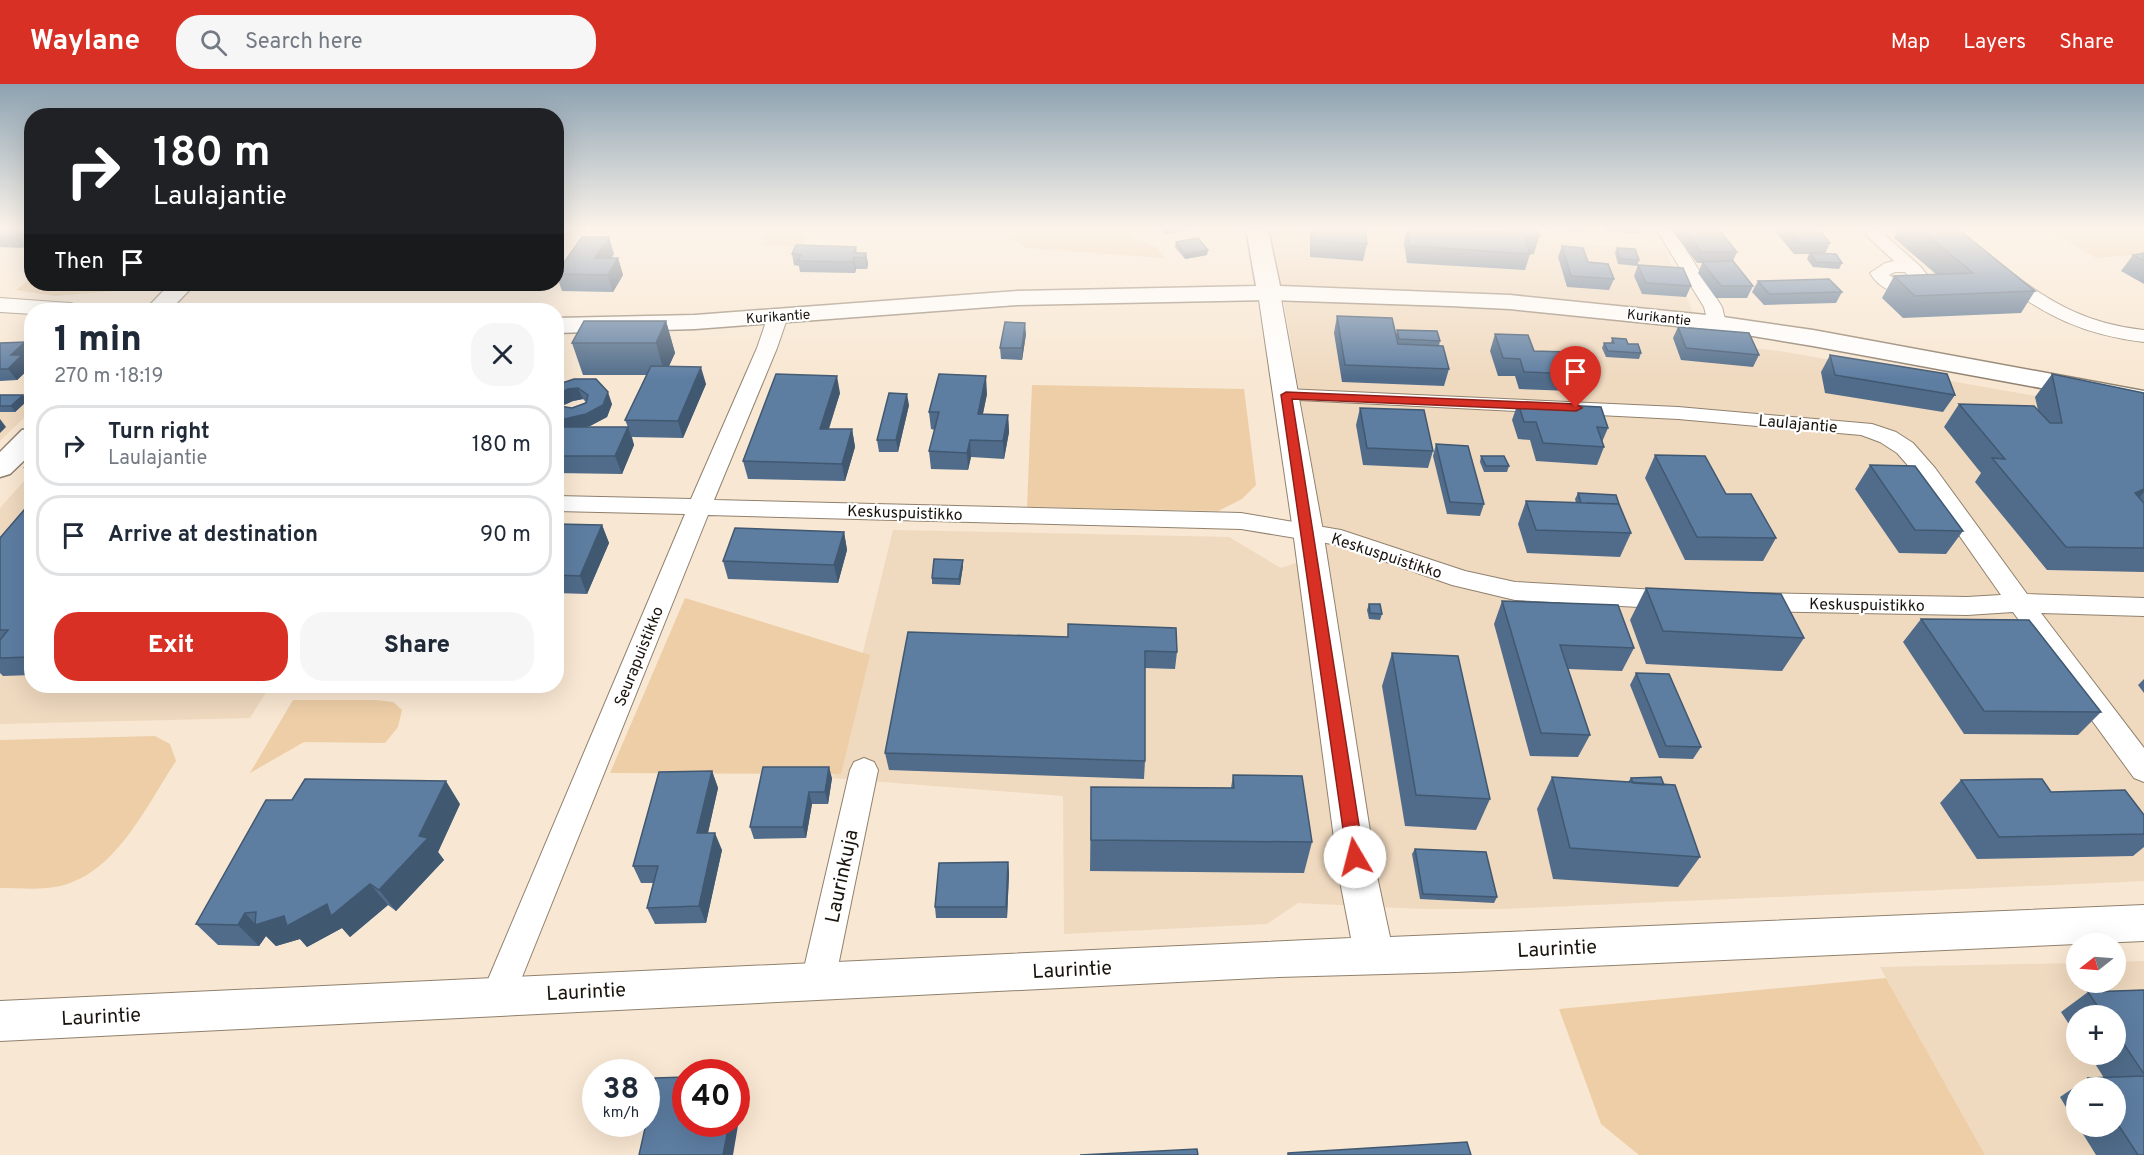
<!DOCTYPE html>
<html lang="en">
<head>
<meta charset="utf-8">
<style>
	body { margin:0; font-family:Overpass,sans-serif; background:#f6f6f7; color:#1f2937; height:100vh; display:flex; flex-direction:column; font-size:22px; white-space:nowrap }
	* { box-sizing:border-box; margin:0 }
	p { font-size:20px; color:#747a83 }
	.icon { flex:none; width:33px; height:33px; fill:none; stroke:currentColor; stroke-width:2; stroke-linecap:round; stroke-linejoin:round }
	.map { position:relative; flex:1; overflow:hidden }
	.sheet { position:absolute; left:24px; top:219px; width:540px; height:390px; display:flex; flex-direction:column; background:#fff; border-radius:24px; box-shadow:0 6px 24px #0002 }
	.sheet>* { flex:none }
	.banner { position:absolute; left:24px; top:24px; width:540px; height:183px; border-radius:24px; box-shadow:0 6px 24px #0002; background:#202124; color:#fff; overflow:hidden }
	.needle { width:39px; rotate:253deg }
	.buttons { position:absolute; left:2066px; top:849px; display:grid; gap:12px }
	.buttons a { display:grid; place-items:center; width:60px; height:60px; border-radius:50%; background:#fff; box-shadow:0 6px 24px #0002; font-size:30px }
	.speed { position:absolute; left:582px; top:975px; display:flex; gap:12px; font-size:30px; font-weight:700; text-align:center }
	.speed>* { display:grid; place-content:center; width:78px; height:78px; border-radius:50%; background:#fff; box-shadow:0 6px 24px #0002; line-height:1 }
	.speed small { font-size:15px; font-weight:400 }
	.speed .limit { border:9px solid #d22; background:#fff; color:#111 }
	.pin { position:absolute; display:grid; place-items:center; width:51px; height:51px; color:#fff; margin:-62px -26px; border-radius:50% 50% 50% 0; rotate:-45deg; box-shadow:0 0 6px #0007 }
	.pin .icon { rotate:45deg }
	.me { position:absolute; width:66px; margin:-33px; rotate:352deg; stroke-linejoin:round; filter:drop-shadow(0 0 4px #0008) }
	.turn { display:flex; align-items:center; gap:21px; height:126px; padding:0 30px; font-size:27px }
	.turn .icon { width:78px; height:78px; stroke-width:2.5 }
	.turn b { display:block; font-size:42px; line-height:51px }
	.then { display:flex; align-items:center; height:57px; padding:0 30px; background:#0003; gap:12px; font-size:22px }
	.round { display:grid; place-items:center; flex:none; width:63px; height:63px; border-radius:24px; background:#f6f6f7 }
	.summary { display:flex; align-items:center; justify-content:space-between; height:102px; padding:0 30px }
	h1 { font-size:36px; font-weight:800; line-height:45px }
	.cta { display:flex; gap:12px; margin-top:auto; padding:12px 30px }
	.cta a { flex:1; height:69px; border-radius:24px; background:#d93025; color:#fff; font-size:24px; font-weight:800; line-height:69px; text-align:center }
	.cta a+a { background:#f6f6f7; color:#1f2937 }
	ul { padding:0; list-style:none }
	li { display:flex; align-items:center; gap:18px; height:81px; margin:0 12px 9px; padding:0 18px; border:3px solid #e0e1e3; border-radius:24px }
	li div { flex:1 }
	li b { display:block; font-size:22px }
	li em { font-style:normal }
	header { display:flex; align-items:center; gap:36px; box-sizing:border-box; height:84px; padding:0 30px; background:#d93025; color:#fff }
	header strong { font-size:28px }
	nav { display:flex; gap:33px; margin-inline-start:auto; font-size:21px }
	.search { width:420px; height:54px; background:#f6f6f7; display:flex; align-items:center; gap:15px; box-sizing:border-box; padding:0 21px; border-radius:24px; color:#747a83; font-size:22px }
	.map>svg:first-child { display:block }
</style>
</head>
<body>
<header>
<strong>Waylane</strong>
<div class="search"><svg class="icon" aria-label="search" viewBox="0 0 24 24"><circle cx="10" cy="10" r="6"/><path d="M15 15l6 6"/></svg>Search here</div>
<nav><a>Map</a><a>Layers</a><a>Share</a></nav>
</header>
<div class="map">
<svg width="2144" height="1071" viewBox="0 0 2144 1071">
	<rect width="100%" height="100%" fill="#f8e7d2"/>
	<!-- built -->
	<path fill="#efd9bf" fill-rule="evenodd" d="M1265,145H1478L1541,148L1545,158L1664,165L1691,223L1702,259L1780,267L2144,331V797L1501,825H1423L1298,819L1267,840L1064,850L1063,712L832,694L893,446L1229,453L1281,484L1327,468L1278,185Z
		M0,317H32L31,327L0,357Z
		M31,389L32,602H270L250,634L0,640V424Z
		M2144,877V1071H1985L1880,883L2076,879V898H2115V878ZM2076,932H2115V970H2076ZM2076,1004H2115V1042H2076Z"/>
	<!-- green -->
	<path fill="#edcea7" d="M767,145H808L802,163L763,161Z
		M995,145H1115L1157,164L1164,174L1025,164Z
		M2047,145H2144V170L2096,174Z
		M31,194L32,200H143L138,205L55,212L16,206Z
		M1032,301L1244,305L1256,401L1242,415L1218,427L1027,423Z
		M685,514L870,571L841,690L610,689Z
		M293,616H376L393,618L402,626L398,643L385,659L304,658L250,689Z
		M155,652L170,660L176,677C146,722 115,793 55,803C38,806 18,804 0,804V656Z
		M1886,894L1985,1071H1639L1601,1040L1559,925Z"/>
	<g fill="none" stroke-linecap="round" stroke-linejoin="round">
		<defs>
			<path id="minor" d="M1656,145H1673L1722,223L1726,239L1723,243H1709L1704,223Z
				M1871,145H1889L1885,151L1920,182L1933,198L1929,206C1906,212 1883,211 1870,189L1885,179L1894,177L1869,154L1866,150ZM1895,188H1905L1914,198H1900L1889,191Z
				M2004,187L2010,188C2054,221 2089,240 2144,246V258C2084,251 2045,232 1998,196L1995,192L1998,188Z
				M778,226L785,228L788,232L777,264L714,416L1241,429L1341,446L1465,487L1515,498L1674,507L1683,510L1687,516L1683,522L1674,525L1515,516L1452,501L1338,461L1241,445L708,431L510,923L498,928L486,923L481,912L685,430L556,427V412L691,415L757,264L768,232L771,228Z
				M1286,305L1678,323L1872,340L1896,348L1913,359L1935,384L2027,510L2144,514V532L2041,529L2144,664V698L2134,694L2013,528L1967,531L1753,527L1744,524L1740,518L1744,512L1753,509L1967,513L2001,511L1919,394L1897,369L1880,358L1861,351L1678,335L1279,315L1276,311L1279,307Z
				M864,674L874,678L878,686L835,897L830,908L818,912L806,908L801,897L850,686L854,678Z"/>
			<path id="tertiary" d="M1269,202L1277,204L1280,209L1323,447L1377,792L1390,853L2144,821V857L1456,888L1279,893L0,957V917L1351,854L1339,792L1293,447L1258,209L1261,204Z
				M0,214L70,219L78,221L82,226H32V230L0,228Z"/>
			<path id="secondary" d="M1246,145H1268L1280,202L1510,211L1716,232L1813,246L2144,307V323L1813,262L1716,246L1510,225L1450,222L1269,216L1017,221L695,245L556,249V234L695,231L1017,207L1256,202Z
				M170,200H195L170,226H145Z
				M32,344V369L10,390L0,393V368L22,346Z"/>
		</defs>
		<!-- minor casing -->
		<use href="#minor" stroke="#90816e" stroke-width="2"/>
		<!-- tertiary casing -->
		<use href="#tertiary" stroke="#90816e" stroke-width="2"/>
		<!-- secondary casing -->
		<use href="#secondary" stroke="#90816e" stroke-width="3"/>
		<!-- minor -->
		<use href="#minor" fill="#fff" fill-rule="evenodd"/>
		<!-- tertiary -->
		<use href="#tertiary" fill="#fff" fill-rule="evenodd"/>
		<!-- secondary -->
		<use href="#secondary" fill="#fff" fill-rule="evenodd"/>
	</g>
	<!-- wall -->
	<path fill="#506c8a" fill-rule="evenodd" d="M32,145V158L22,164L0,163V146Z
		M1160,145H1194V146L1164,150Z
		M1290,145H1365L1367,160L1363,177L1310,173V146Z
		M1407,145H1445L1502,148L1503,145H1537L1539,153L1534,170H1530L1525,186L1407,179L1404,159Z
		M1543,145H1584L1583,148L1544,146Z
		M1604,145H1641L1639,149L1606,148Z
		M1671,145H1718L1737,168L1733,177L1753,202L1747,214H1716L1698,189L1702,179H1697Z
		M1773,145H1818L1830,159L1825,170L1842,179L1839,185L1813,183L1807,175L1809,170H1794Z
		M1899,145H1958L2035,207L2021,229L1903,234L1882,214L1894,192L1937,191L1894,154Z
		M1176,158L1207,171L1185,175L1175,163Z
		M1562,162L1614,195L1609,206L1567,203L1558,173Z
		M856,163L857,169H866L868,180L867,185H856L855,189L800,188L799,182L794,181L792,170Z
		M1617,164L1639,176L1637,182L1618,180L1615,169Z
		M2144,169V200L2121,187L2133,171Z
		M614,170L611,174H618L623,191L613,208L562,207L556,190Z
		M1638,181L1691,202L1686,213L1642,210L1634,192Z
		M1758,197L1842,208L1836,219L1764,221L1752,208Z
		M1337,232L1396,251L1397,246L1440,257L1439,262L1449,285L1444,302L1342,298L1334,249Z
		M666,237L675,269L669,282L706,300L683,354L632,353L634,361L622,390L556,389V301L574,295L612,320L607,333L590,342L586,343H628L625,336L647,291H583L572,259ZM583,315L586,318L572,324L561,322L573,317Z
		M1678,243L1759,271L1753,283L1681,276L1673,254Z
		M1026,250L1022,276L1001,275L1000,264Z
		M1495,250L1534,267L1578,290L1571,307L1519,305L1515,292H1498L1490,267Z
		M1612,254L1628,260L1641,269L1639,275L1606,273L1602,264L1604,259H1611Z
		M25,258L32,266V272L27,277L31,283L17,296L0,297V259Z
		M1830,271L1955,311L1943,328L1825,309L1821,288Z
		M2052,290L2144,309V488L2047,486L1975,398L1981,389L1944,343L1959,320L2038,326L2035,313Z
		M840,309L829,345H852L855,363L845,397L748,395L743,377Z
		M987,310L983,330L1008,331L1009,348L1004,375L971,373L968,386L931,385L929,367L935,346L931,345L929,328Z
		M0,311H23L27,317L15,328H0Z
		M1518,319L1608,344L1602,358L1604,363L1597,381L1536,377L1530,356L1518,355L1512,336Z
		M909,321L898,368H879L877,356Z
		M1360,324L1433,367L1428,384L1363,381L1356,341Z
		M1436,360L1484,420L1480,432L1447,430L1433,372Z
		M1655,371L1776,454L1763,477L1685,476L1645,394Z
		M1481,372L1509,382L1507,388H1484L1480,378Z
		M32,377V391L25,383Z
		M1870,381L1963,447L1946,470L1899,469L1855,405Z
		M1578,409L1631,449L1620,473L1527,469L1518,440L1526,417L1576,419L1575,415Z
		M32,419V591L3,592L0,589V454Z
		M556,440L602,441L609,459L587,510L556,509Z
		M844,448L847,466L838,499L728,495L723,477Z
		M963,476V482L960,501L932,500V494Z
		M1646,504L1804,554L1782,587L1646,580L1630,536Z
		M1502,517L1634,564L1622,587L1568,585L1590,651L1578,673L1530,672L1494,540Z
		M1369,520L1382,530L1380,536L1369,535L1367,526Z
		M1921,535L2101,628L2078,651L1964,650L1903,558Z
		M908,548L1177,568L1175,585L1145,584V677L1144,695L889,686L885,669Z
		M1392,569L1490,715L1476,746L1405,742L1382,602Z
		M1636,589L1701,663L1693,675L1659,674L1630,601Z
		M2144,595V609L2138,601Z
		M712,687L718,704L708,749L722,766L706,839L655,840L647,824L653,799H641L633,782Z
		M1233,691L1312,758L1304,789L1090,787L1091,703L1231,704Z
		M1552,693L1628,698L1631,694L1700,773L1678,803L1553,795L1537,725Z
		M832,694L828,720H812L806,754L754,755L750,743Z
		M1961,696L2051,708L2144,731V763L2133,772L1977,775L1940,719Z
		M460,720L438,768L444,776L396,827L388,821L350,853L342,844L307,863L300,855L276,862L266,852L259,862L218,861L196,840Z
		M1415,765L1497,813L1494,819L1420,815L1412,770Z
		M1008,778L1009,790L1007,834H936L935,823Z
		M2144,906V1071H2096L2078,1042H2115V1004H2076V1040L2060,1013L2088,994H2104L2089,970H2115V932H2076V951L2061,928L2088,908Z"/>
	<!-- shaded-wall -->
	<path fill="#415871" d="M27,145H32V158L22,164L14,153Z
		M1165,145H1194V146L1164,150Z
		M609,153L614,170L601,191L595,174Z
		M1208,166L1207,171L1185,175V170Z
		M866,169L868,180L867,185L865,174Z
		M854,173L856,185L855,189L853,178Z
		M618,174L623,191L613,208L608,191Z
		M666,237L675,269L665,291L656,259Z
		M1025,239L1026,250L1022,276V264Z
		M25,258L32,266V272L27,277L31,283L17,296L8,285L11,271Z
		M701,283L706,300L683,354L678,337Z
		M837,292L840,309L823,362L820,345Z
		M986,292L987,310L979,347L978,330Z
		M578,304L583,315L573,317L560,323V328L556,319V311L568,305Z
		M608,308L612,320L607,333L590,342L565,348L560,336Z
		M907,310L909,321L898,368L896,356Z
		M23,311L27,317L15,328L11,322Z
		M1008,331L1009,348L1004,375L1003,357Z
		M0,335L6,343L0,349Z
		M628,343L634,361L622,390L615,372Z
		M852,345L855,363L845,397L842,380Z
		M970,356L971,373L968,386L967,369Z
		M2144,405V408L2129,426L2135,409Z
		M602,441L609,459L587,510L580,492Z
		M844,448L847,466L838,499L834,481Z
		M963,476V482L960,501L959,495Z
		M829,683L832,694L828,720L825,708Z
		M712,687L718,704L704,766L697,749Z
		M446,697L460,720L438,768L444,776L396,827L379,806L419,752Z
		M809,708L812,720L806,754L803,743Z
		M715,749L722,766L706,839L699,822Z
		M1008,778L1009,790L1007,834L1006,823Z
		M370,800L388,821L350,853L342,844L307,863L300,855L276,862L266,852L259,862L238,841L245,829L256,841L327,820Z
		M737,991L744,1006L733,1071H723L729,1040H736Z"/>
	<!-- building -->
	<path fill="#5d7da1" stroke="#415871" stroke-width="1.5" d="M1,145H27L14,153L0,152V146Z
		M1312,145H1365L1367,160L1312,156Z
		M1407,145H1440L1506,148L1505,145H1537L1539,153L1525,152L1530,170L1410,162Z
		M1684,145H1718L1737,168H1701Z
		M1788,145H1818L1830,159H1800Z
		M1920,145H1958L2035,207L1915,212L1894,192L1973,189Z
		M582,153H609L595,174H618L608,191L556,190Z
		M1198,154L1208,166L1185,170L1176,158Z
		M796,161L856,163L854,169H866L865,174L854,173L853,178L798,177L801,171L792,170Z
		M1562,162L1583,164L1588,178L1608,180L1614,195L1571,192Z
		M1617,164L1635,165L1639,176L1620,175Z
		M1810,169L1836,170L1842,179L1816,178Z
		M2144,169V177L2133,171Z
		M1733,177L1753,202H1721L1702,178Z
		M1638,181L1683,184L1691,202L1646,199Z
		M1829,195L1842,208L1769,210L1758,197Z
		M1337,232L1392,234L1398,260L1443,262L1449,285L1345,281Z
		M584,237H666L656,259H572Z
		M1005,238L1025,239L1022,264H1000Z
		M1678,243L1749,249L1759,271L1686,264Z
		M1397,246L1437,247L1440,257L1399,255Z
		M1495,250L1528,251L1534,267L1569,268L1578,290L1524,288L1520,275L1503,274Z
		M1612,254L1626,255L1628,260H1638L1641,269L1608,267L1604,259H1614Z
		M25,258L11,271H22L8,285H0V259Z
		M1830,271L1947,290L1955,311L1835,291Z
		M651,282L701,283L678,337L625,336Z
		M776,290L837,292L820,345H852L842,380L743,377Z
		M939,290L986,292L978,330L1008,331L1003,357L970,356L967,369L929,367L939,328H929Z
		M2052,290L2144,309V405L2135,409L2144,419V464L2066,463L1992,374L2005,375L1959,320L2034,322L2050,339H2062Z
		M574,295H596L608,308L603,321L586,330L560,336L556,335V324L559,322L572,324L586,319L588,311L578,304L568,305L556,311V301Z
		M889,309L907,310L896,356H877Z
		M0,311H23L11,322H0Z
		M1518,319L1601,323L1608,344L1597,343L1604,363L1543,359L1536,338H1524Z
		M1360,324L1424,326L1433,367L1367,364Z
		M556,343H628L615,372H556Z
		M1436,360L1468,362L1484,420L1450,418Z
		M1655,371L1705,372L1726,410H1751L1776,454L1697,453Z
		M1481,372H1504L1509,382H1486Z
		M32,377V383H25Z
		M1870,381L1915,382L1963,447L1915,446Z
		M1578,409L1616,411L1620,423L1619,420L1581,419Z
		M1526,417L1619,420L1631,449L1536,446Z
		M30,419H32V573L0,574V556L8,546H0V454Z
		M556,440L602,441L580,492L556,491Z
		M735,444L844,448L834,481L723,477Z
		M934,475L963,476L959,495L932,494Z
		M1646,504L1781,510L1804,554L1663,547Z
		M1502,517L1618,521L1634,564L1560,561L1590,651L1541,649Z
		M1369,520H1380L1382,530L1370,529Z
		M1921,535L2029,536L2101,628L1984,627Z
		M1068,540L1176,544L1177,568L1145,567V677L885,669L908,548L1068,553Z
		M1392,569L1458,572L1490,715L1416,711Z
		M1636,589L1669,590L1701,663L1666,662Z
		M763,683H829L825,708H809L803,743H750Z
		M712,687L697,749H715L699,822L647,824L658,782H633L659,688Z
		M1233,691L1302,692L1312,758L1091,756V703L1234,704Z
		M1552,693L1675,701L1700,773L1570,764Z
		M1661,693L1664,701L1633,699L1631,694Z
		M305,695L446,697L419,752L428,754L379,806L370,800L331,832L327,820L287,842L284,832L255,841L256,828L245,829L238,841L196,840L266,716H292Z
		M2042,695L2051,708L2125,706L2144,731V750L1999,753L1961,696Z
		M1415,765L1486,768L1497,813L1423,810Z
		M1008,778L1006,823H935L939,779Z
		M2144,906V990L2115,947V932H2104L2088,908Z
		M2144,992V1071H2138L2115,1036V1004H2094L2088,994Z
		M686,993V1040H729L723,1071H639L646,1040V1035L655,994Z
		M1467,1058L1471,1071H1288V1069Z
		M1197,1065L1198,1071H1080Z"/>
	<!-- sky -->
	<linearGradient id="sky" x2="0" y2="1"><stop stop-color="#8da2b1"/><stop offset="0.49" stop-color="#fcf4eb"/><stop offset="1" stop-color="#fcf4eb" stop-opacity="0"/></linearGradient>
	<rect width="2144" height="295" fill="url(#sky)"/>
	<!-- route -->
	<path fill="#d93025" stroke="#8d1f18" stroke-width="1.5" d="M1286,308L1576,320L1582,324L1576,327L1292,315L1364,773L1361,778L1355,780L1350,778L1347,773L1281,311Z"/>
	<g text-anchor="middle" stroke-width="4.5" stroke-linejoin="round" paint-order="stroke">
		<!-- far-street labels -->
		<g font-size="14" fill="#1a140d" stroke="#fff">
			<text transform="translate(778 232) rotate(-4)" y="5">Kurikantie</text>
			<text transform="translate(1659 233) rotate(6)" y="5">Kurikantie</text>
		</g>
		<!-- street labels -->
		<g font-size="16" fill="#1a140d" stroke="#fff">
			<text transform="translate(1798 339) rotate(5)" y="6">Laulajantie</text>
			<text transform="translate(905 428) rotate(2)" y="6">Keskuspuistikko</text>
			<text transform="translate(1387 471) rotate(18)" y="6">Keskuspuistikko</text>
			<text transform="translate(1867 520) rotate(1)" y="6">Keskuspuistikko</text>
			<text transform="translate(638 572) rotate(-68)" y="6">Seurapuistikko</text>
		</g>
		<!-- near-street labels -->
		<g font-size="20" fill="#1a140d" stroke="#fff">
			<text transform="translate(841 792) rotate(-78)" y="7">Laurinkuja</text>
			<text transform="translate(1557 864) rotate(-3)" y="7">Laurintie</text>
			<text transform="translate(1072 885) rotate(-3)" y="7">Laurintie</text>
			<text transform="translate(586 907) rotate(-3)" y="7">Laurintie</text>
			<text transform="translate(101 932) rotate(-3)" y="7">Laurintie</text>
		</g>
	</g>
</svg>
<div class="buttons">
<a><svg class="needle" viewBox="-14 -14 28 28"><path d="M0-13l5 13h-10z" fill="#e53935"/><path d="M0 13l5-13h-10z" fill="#747a83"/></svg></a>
<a>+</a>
<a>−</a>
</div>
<div class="speed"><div>38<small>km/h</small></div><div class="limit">40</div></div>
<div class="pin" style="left:1576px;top:324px;background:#d93025"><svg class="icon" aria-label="arrive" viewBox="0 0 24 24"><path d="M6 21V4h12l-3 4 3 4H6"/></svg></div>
<svg class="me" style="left:1355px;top:773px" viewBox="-20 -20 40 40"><circle r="19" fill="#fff"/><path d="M0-13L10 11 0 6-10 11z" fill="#d93025"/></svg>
<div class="banner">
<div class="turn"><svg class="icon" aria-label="right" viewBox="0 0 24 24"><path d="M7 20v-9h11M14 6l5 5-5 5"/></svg><div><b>180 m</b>Laulajantie</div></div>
<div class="then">Then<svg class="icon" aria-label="arrive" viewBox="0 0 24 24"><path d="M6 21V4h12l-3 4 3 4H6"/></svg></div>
</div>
<section class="sheet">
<div class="summary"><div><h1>1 min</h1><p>270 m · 18:19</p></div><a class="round"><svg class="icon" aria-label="close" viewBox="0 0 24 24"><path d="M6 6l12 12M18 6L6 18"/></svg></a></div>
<ul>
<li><svg class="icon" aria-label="right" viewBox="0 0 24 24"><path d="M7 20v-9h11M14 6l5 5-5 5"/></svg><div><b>Turn right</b><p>Laulajantie</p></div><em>180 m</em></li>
<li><svg class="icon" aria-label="arrive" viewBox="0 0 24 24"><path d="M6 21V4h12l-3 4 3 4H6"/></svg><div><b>Arrive at destination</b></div><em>90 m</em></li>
</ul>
<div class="cta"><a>Exit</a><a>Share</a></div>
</section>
</div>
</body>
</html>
